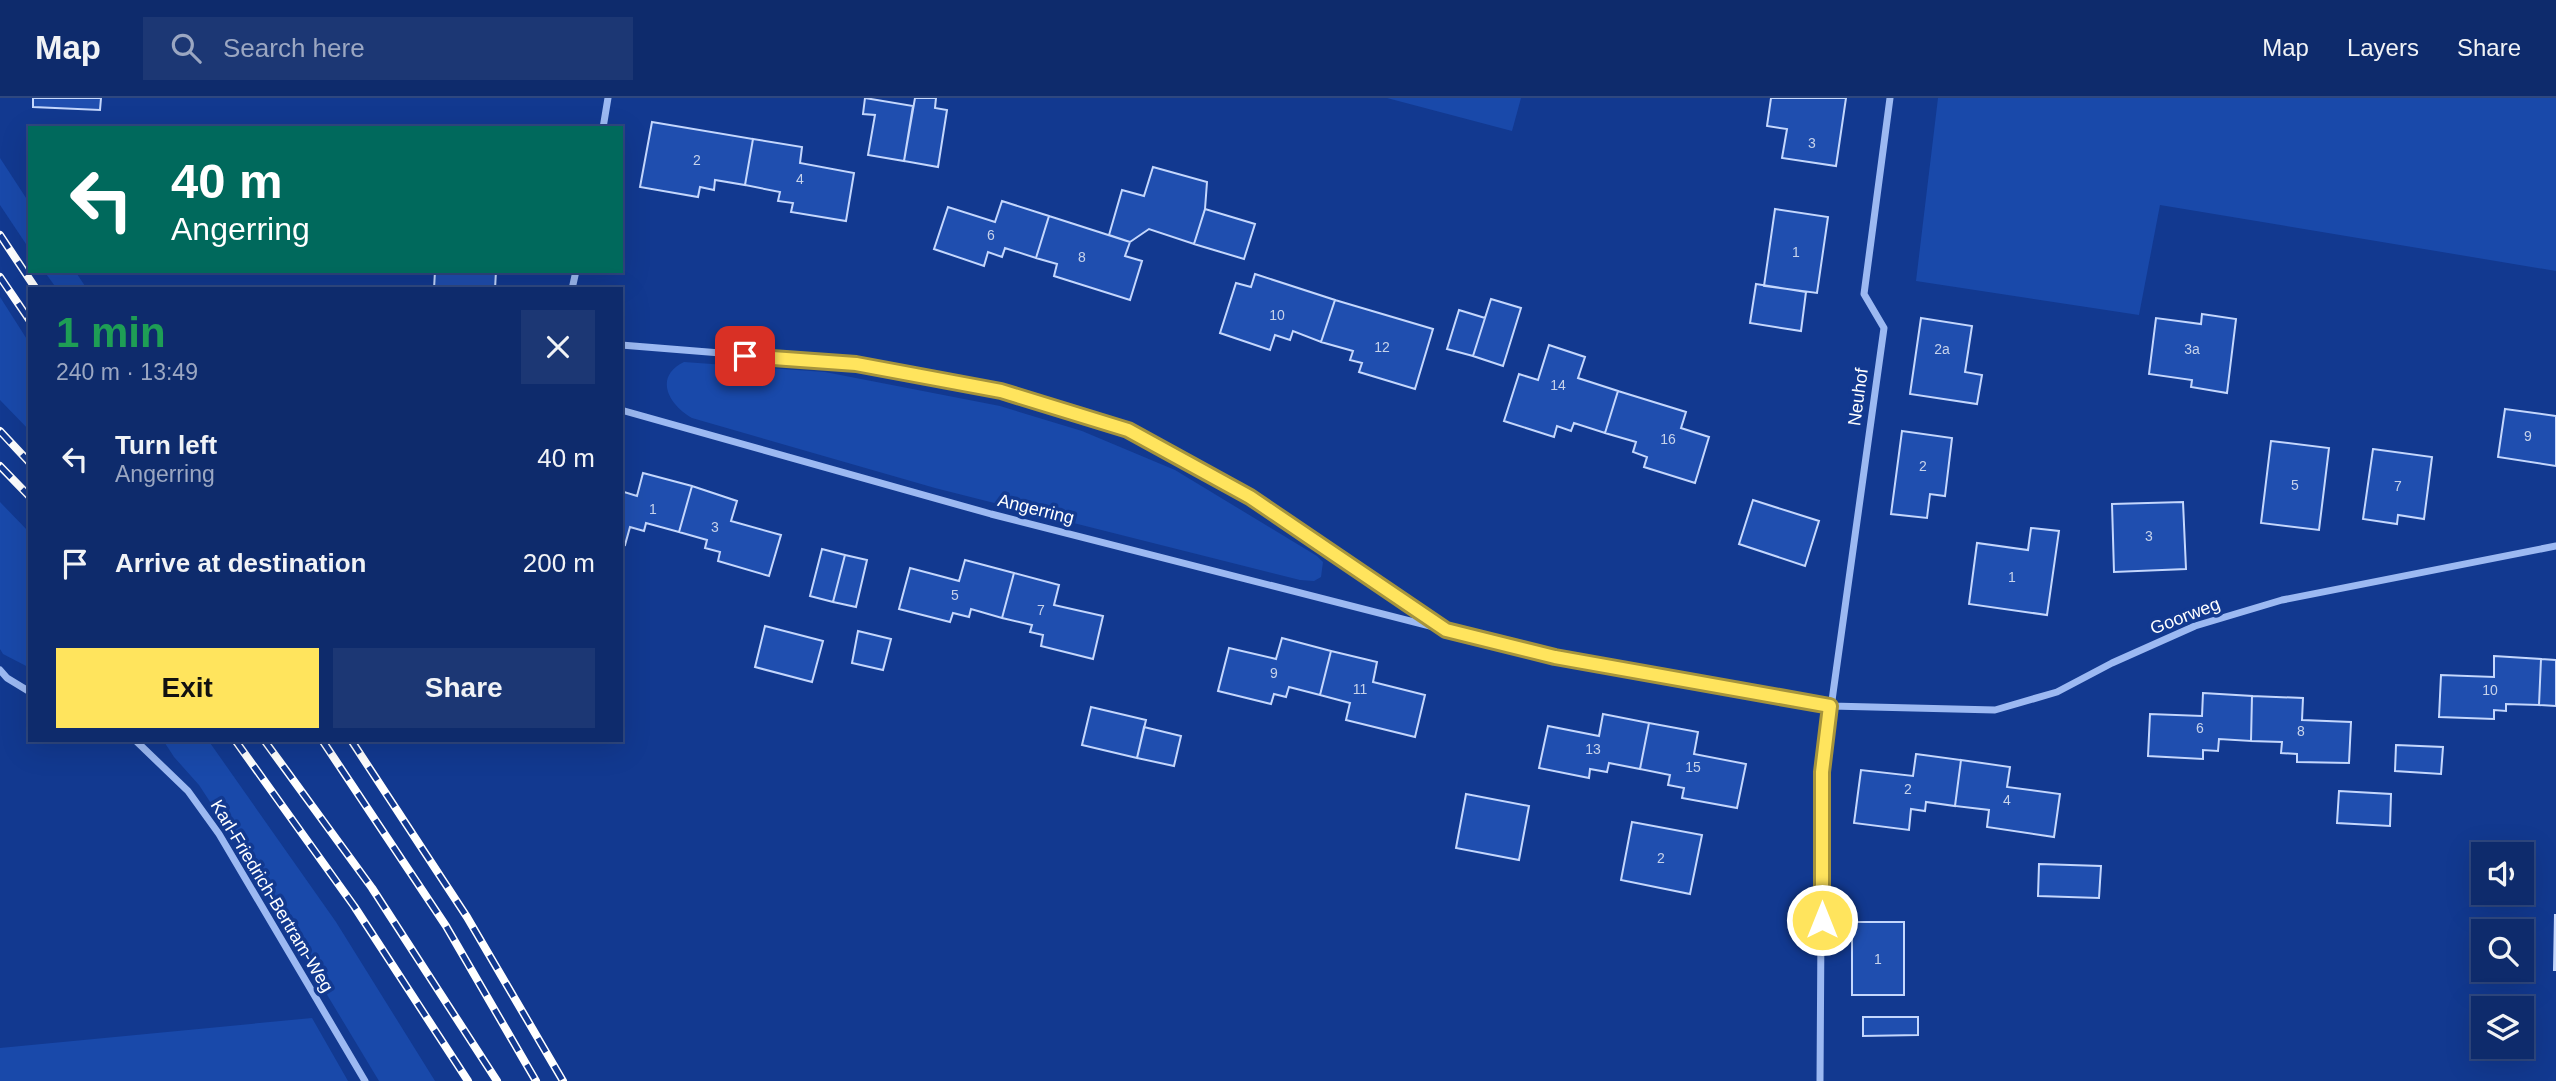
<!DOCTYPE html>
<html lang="en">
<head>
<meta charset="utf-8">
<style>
	body { margin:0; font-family:Helvetica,sans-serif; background:#1c3774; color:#f1f3f6; height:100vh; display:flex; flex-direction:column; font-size:26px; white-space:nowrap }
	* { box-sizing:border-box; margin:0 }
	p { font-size:23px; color:#9ba7c2 }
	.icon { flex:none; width:38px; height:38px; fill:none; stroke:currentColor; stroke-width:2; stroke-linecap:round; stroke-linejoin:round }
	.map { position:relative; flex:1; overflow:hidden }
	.drawer { position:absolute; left:28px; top:189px; width:595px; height:455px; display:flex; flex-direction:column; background:#0e2b6c; border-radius:0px; box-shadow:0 7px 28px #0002,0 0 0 2px #2e477f }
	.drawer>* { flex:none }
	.top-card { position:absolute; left:28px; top:28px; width:595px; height:147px; border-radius:0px; box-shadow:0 7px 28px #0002,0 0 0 2px #2e477f; background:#00695c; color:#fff; overflow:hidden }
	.buttons { position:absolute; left:2471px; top:744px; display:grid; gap:14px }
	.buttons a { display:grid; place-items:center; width:63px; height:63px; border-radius:0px; background:#0e2b6c; box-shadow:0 7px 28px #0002,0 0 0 2px #2e477f; font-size:35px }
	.pin { position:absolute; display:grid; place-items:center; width:60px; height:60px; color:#fff; margin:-30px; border-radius:14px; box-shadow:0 4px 10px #0006 }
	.me { position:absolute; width:77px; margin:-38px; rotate:0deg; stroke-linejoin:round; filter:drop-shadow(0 0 5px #0008) }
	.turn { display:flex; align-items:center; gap:24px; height:147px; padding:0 28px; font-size:32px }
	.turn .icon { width:91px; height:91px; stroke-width:2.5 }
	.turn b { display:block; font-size:49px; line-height:60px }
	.round { display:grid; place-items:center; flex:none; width:74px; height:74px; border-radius:0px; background:#1c3774 }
	.headline { display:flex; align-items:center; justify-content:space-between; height:119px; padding:0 28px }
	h1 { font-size:42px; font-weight:700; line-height:52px; color:#1e9e55 }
	.cta { display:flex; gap:14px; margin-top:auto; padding:14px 28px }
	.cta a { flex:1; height:80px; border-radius:0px; background:#ffe45d; color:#111; font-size:28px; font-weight:700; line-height:80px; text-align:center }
	.cta a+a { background:#1c3774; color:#f1f3f6 }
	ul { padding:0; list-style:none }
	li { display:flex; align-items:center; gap:21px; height:105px; padding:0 28px }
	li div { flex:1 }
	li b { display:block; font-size:26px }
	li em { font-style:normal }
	header { display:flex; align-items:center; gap:42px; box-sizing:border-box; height:98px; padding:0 35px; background:#0e2b6c; border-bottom:2px solid #2e477f }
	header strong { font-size:33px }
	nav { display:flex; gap:38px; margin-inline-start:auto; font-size:24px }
	.search { width:490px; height:63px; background:#1c3774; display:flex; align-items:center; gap:18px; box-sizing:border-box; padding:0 24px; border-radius:0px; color:#9ba7c2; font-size:26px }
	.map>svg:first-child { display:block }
</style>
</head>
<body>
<header>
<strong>Map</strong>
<div class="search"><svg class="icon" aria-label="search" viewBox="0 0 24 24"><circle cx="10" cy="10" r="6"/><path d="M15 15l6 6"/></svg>Search here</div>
<nav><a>Map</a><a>Layers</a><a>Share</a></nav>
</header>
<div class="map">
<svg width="2556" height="983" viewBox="0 0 2556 983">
	<rect width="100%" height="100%" fill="#123990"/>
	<!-- green -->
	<path fill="#1949aa" d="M1387,0H1521L1512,33Z
		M1938,0H2556V173L2160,107L2139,217L1916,183Z
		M0,60L30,106V152L0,107Z
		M44,173H75L87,191H57Z
		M0,199L30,246V333L0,302Z
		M684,264L825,274L1000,308L1082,333L1175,372L1317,458L1323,464L1321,479L1314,483L1300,482L935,390L692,320C669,307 653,279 684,264Z
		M0,404L30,435V570L3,556L0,551Z
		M163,642H208L336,824L435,983H379L220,719L199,687L174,659Z
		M312,920L348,983H0V950Z"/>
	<!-- building -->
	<path fill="#1f4eaf" stroke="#c4d7fd" stroke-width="2" d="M33,0H101L100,12L33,9Z
		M865,0L913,8L904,63L868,57L875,17L863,16Z
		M915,0H936L935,10L947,12L938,69L904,63Z
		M1771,0H1846L1836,68L1782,60L1787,31L1767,28Z
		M652,24L753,41L745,87L715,82L714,92L700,89L698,99L640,89Z
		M753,41L802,49L800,65L854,75L846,123L791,114L793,105L778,103L780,94L745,87Z
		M1153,69L1207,84L1205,111L1194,146L1149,131L1130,144L1109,137L1122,92L1144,98Z
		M1002,103L1049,118L1036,160L1005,150L1002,159L988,154L984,168L934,151L948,109L995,124Z
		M1205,111L1255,126L1244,161L1194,146Z
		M1775,111L1828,119L1817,195L1764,188Z
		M1049,118L1130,144L1125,158L1142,163L1130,202L1054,178L1057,166L1036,160Z
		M435,173H496L495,191H434Z
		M1255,176L1335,202L1321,244L1293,233L1290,242L1275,237L1270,252L1220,235L1236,185L1251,189Z
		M1756,186L1806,194L1801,233L1750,225Z
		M1491,201L1521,210L1503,268L1473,258Z
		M1335,202L1433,231L1415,291L1359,274L1362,265L1350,262L1353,253L1321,244Z
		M1459,212L1485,220L1473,258L1447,251Z
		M2202,216L2236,221L2227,295L2191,289L2192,282L2149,276L2156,220L2201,226Z
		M1921,220L1972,228L1965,274L1982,277L1977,306L1910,296Z
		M1549,247L1585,259L1578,280L1618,293L1605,335L1574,325L1571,333L1557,328L1554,339L1504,323L1519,276L1538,282Z
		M1618,293L1686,314L1681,330L1709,339L1695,385L1644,369L1647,359L1633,354L1636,344L1605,335Z
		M2505,311L2556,318V368L2498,359Z
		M1902,333L1952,340L1945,398L1930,396L1927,420L1891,416Z
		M2271,343L2329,350L2319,432L2261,425Z
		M2373,351L2432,359L2424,421L2398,417L2397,426L2363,421Z
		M643,375L692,388L679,434L646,425L644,433L630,429L625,447L621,446V393L637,398Z
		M692,388L737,403L731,423L781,437L769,478L718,463L720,454L705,450L707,442L679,434Z
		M1753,402L1819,423L1805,468L1739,446Z
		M2183,404L2186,471L2114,474L2112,406Z
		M2031,430L2059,433L2047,517L1969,506L1977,445L2028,452Z
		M822,451L845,457L833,504L810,498Z
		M845,457L867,462L856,509L833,504Z
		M965,462L1014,475L1002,520L971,511L969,519L953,515L950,524L899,511L910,470L959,483Z
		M1014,475L1059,487L1054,507L1103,518L1093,561L1041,548L1043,537L1030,534L1032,527L1002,520Z
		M765,528L823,543L812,584L755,569Z
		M858,533L891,541L883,572L852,565Z
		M1282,540L1331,553L1320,597L1289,589L1286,599L1274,596L1271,606L1218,593L1229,550L1276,561Z
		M1331,553L1377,564L1373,584L1425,597L1415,639L1346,622L1350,605L1320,597Z
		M2494,558L2541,561L2539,607L2506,606V613L2494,612V621L2439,619L2441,577L2494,579Z
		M2541,561L2556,562V608L2539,607Z
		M2203,595L2252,598L2251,643L2219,641L2218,653L2203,652V661L2148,658L2150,616L2202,618Z
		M2252,598L2303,600L2302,622L2351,624L2349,665L2297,664V656L2281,655L2282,644L2251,643Z
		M1091,609L1146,622L1137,660L1082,647Z
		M1603,616L1649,625L1640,671L1609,665L1607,674L1590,671L1589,680L1539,670L1548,628L1599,638Z
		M1649,625L1698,634L1694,656L1746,666L1737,710L1682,700L1684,690L1668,687L1670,677L1640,671Z
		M1144,629L1181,638L1174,668L1137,660Z
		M2396,647L2443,649L2441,676L2395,673Z
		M1916,656L1961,662L1955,708L1926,704L1925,713L1911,711L1909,732L1854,725L1861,672L1913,678Z
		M1961,662L2010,669L2007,689L2060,696L2054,739L1987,729L1989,712L1955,708Z
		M2339,693L2391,696L2390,728L2337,725Z
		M1466,696L1529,708L1519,762L1456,750Z
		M1632,724L1702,737L1690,796L1621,782Z
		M2039,766L2101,768L2099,800L2038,798Z
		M2555,817H2556V872H2554Z
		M1852,824H1904V897H1852Z
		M1863,919H1918V937L1863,938Z"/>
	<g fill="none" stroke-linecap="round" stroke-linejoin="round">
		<!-- street -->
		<path stroke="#9cb9f2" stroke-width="7" d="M603,30L608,0
			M572,191L576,173
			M621,247L856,266L1001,293L1128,332L1250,399L1439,528
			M621,312L991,416L1555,560L1831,608L1995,612L2057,594L2112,565L2195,528L2282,502L2556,448
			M0,572L7,580L30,594
			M135,642L188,693L219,736L365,983
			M1820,983L1822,674L1884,230L1864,196L1890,0"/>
		<defs>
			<path id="rail" d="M0,137L36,191
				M0,179L30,223
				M0,333L30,365
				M0,368L30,399
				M235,642L354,808L468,983
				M264,642L372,790L497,983
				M322,642L446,828L536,983
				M351,642L467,819L563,983"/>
		</defs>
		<!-- rail casing -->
		<use href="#rail" stroke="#fff" stroke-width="8"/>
		<!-- rail -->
		<use href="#rail" stroke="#123990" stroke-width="5" stroke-dasharray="16" stroke-linecap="butt"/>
	</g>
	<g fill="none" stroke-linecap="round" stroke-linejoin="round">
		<defs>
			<path id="route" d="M745,258L856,266L1001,293L1128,332L1250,399L1446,532L1555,559L1830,608L1822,674V822"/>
		</defs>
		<!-- route casing -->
		<use href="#route" stroke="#a6943c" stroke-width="18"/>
		<!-- route -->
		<use href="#route" stroke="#ffe45d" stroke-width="12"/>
	</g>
	<g text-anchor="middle" stroke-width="7" stroke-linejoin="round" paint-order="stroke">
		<!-- number labels -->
		<g font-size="14" fill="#c7d3eb">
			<text x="1812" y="50">3</text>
			<text x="697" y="67">2</text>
			<text x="800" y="86">4</text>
			<text x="991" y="142">6</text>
			<text x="1796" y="159">1</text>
			<text x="1082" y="164">8</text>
			<text x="1277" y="222">10</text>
			<text x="1382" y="254">12</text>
			<text x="1942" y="256">2a</text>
			<text x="2192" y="256">3a</text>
			<text x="1558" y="292">14</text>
			<text x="2528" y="343">9</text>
			<text x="1668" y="346">16</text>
			<text x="1923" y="373">2</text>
			<text x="2295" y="392">5</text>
			<text x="2398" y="393">7</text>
			<text x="653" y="416">1</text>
			<text x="715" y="434">3</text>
			<text x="2149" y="443">3</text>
			<text x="2012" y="484">1</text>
			<text x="955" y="502">5</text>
			<text x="1041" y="517">7</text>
			<text x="1274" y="580">9</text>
			<text x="1360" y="596">11</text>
			<text x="2490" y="597">10</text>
			<text x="2200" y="635">6</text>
			<text x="2301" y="638">8</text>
			<text x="1593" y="656">13</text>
			<text x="1693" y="674">15</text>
			<text x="1908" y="696">2</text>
			<text x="2007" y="707">4</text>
			<text x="1661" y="765">2</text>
			<text x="1878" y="866">1</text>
		</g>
		<!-- street labels -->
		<g font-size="18" fill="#fff" stroke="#123990">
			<text transform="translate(1858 299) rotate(-82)" y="6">Neuhof</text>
			<text transform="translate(1036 411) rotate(14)" y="6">Angerring</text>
			<text transform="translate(2185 518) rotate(-21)" y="6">Goorweg</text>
			<text transform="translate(272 798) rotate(59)" y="6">Karl-Friedrich-Bertram-Weg</text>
		</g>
	</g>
</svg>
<div class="buttons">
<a><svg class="icon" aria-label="sound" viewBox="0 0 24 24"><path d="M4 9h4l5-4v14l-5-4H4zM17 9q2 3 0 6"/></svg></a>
<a><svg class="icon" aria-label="search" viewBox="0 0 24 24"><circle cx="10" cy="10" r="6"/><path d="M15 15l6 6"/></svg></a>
<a><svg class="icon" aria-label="layers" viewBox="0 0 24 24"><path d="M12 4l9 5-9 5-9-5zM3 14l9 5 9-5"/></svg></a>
</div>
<div class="pin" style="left:745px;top:258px;background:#d93025"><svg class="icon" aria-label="arrive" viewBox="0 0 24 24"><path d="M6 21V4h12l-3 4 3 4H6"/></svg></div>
<svg class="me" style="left:1822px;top:822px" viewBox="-20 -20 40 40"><circle r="17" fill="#ffe45d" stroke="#fff" stroke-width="3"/><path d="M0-11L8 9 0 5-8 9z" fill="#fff"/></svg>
<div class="top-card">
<div class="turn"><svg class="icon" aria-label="left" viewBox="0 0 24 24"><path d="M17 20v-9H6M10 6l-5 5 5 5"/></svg><div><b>40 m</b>Angerring</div></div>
</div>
<section class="drawer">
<div class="headline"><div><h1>1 min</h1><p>240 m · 13:49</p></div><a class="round"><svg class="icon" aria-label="close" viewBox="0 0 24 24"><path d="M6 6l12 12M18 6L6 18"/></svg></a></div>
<ul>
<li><svg class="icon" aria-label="left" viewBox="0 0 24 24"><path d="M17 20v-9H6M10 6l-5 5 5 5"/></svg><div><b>Turn left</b><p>Angerring</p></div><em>40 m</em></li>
<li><svg class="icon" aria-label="arrive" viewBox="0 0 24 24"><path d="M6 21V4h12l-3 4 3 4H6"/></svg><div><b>Arrive at destination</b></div><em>200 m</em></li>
</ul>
<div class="cta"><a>Exit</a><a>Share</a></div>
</section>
</div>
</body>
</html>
